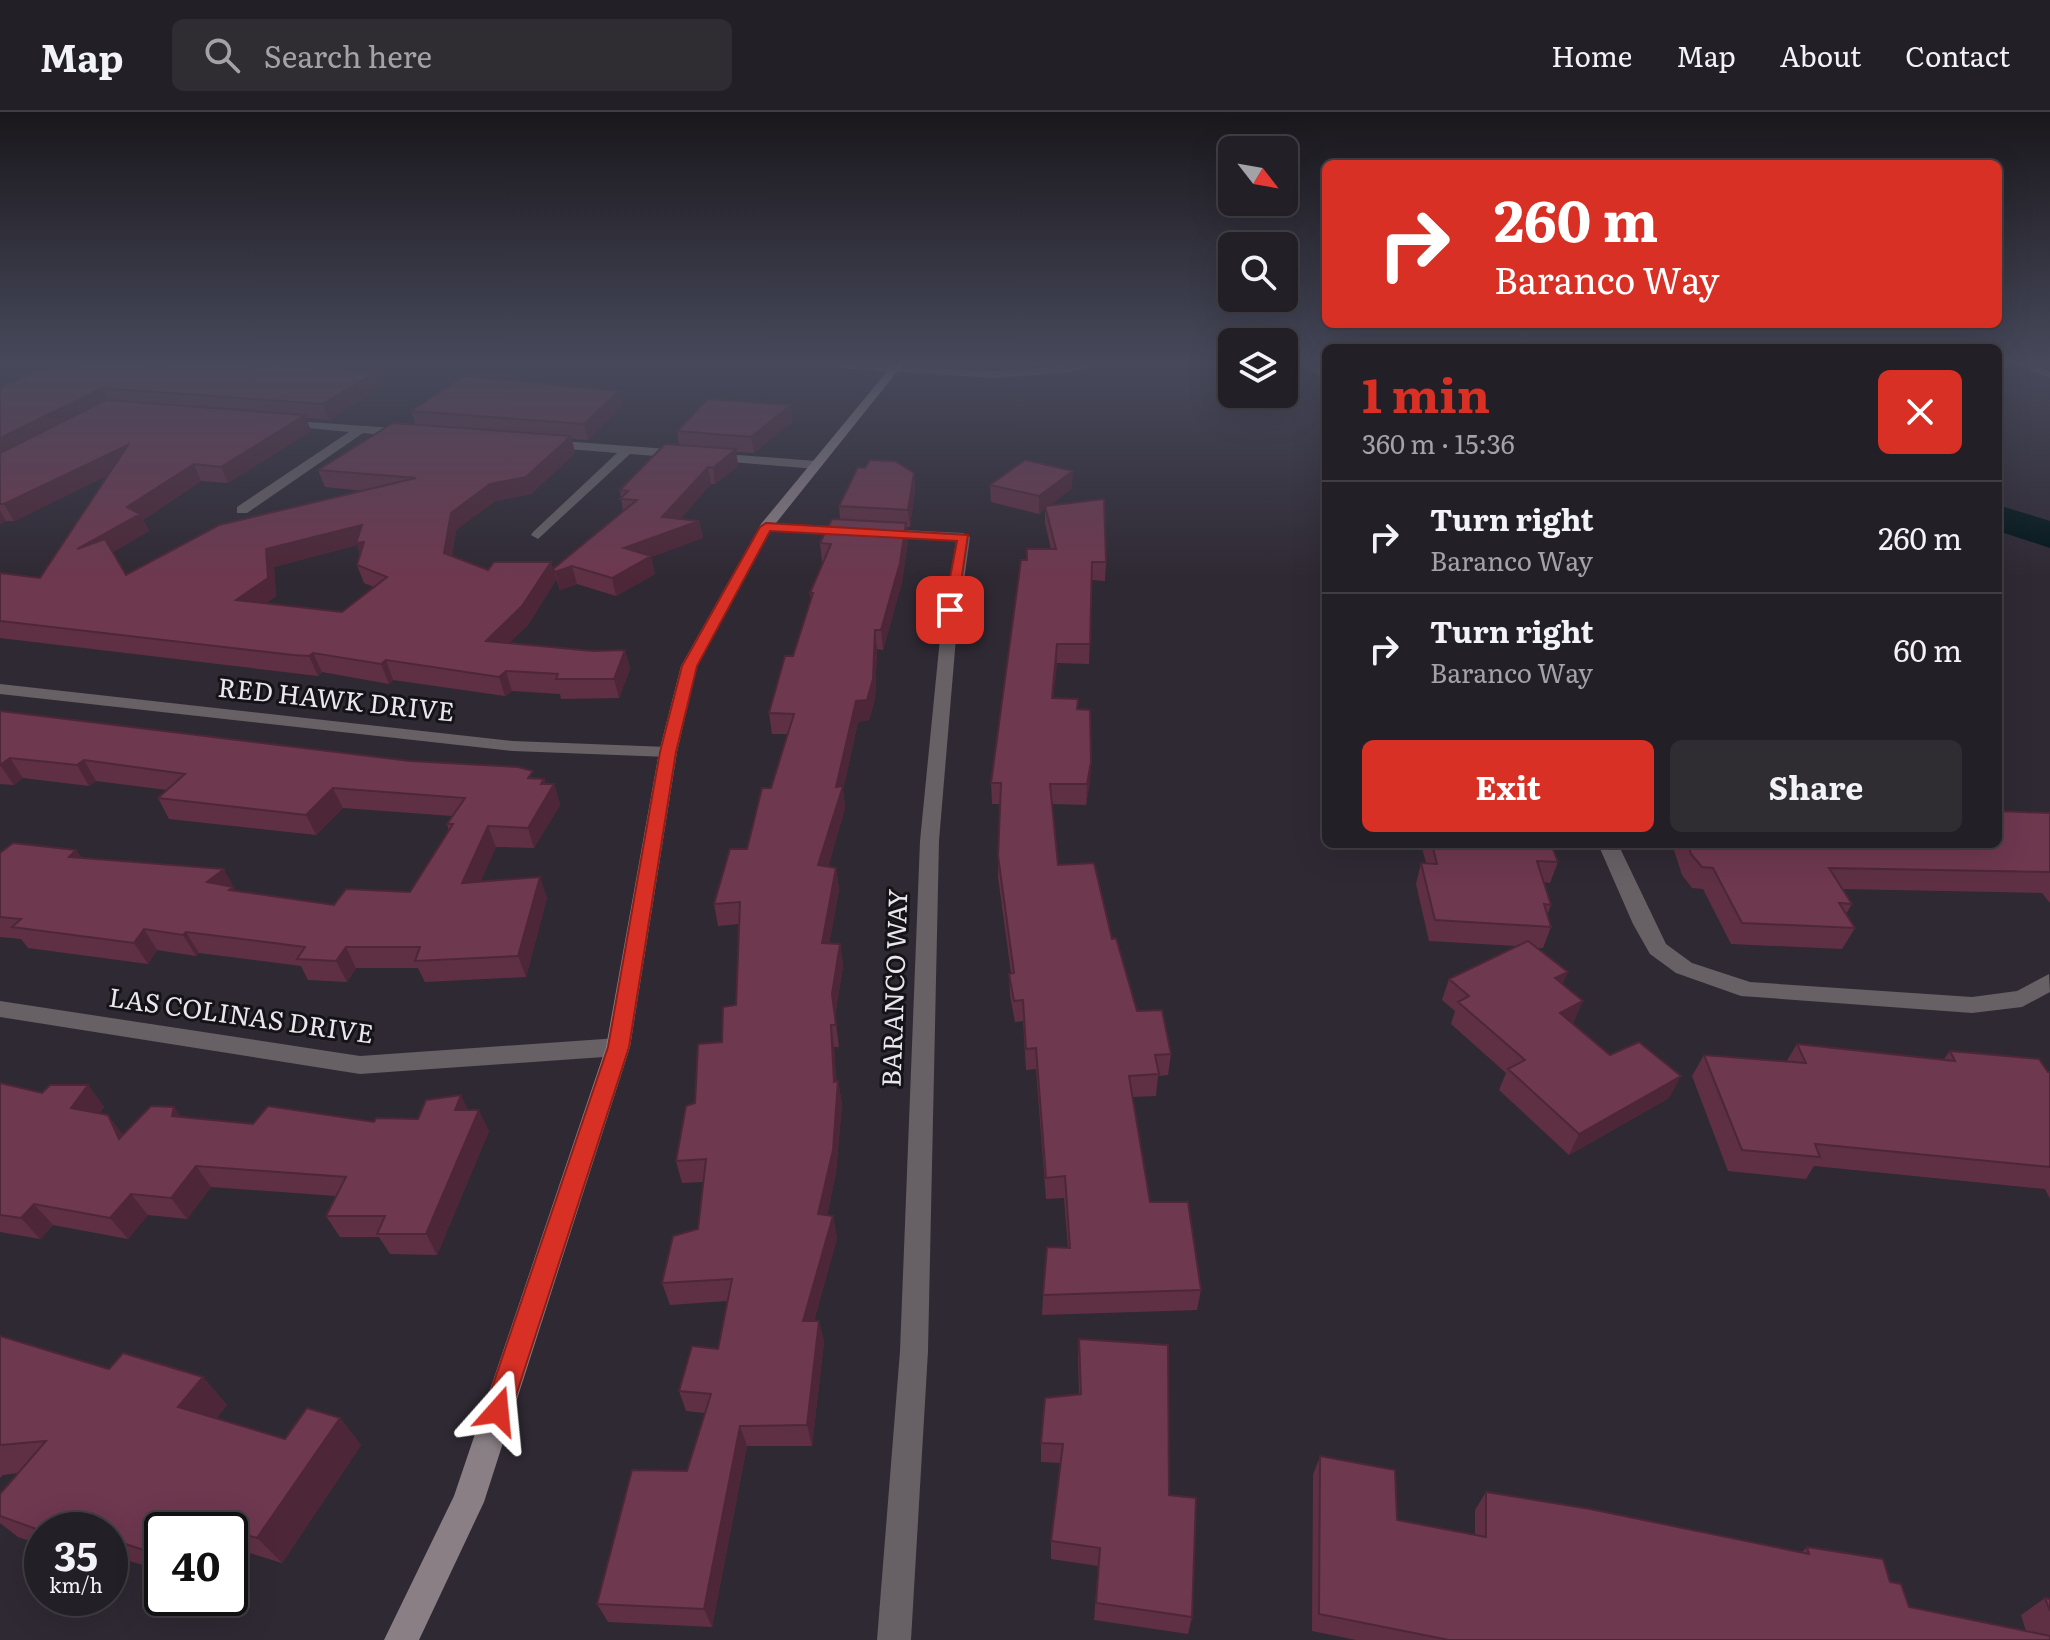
<!DOCTYPE html>
<html lang="en">
<head>
<meta charset="utf-8">
<style>
	body { margin:0; font-family:Literata,serif; background:#2f2c32; color:#f1f3f6; height:100vh; display:flex; flex-direction:column; font-size:30px; white-space:nowrap }
	* { box-sizing:border-box; margin:0 }
	p { font-size:26px; color:#a3a2a7 }
	.icon { flex:none; width:44px; height:44px; fill:none; stroke:currentColor; stroke-width:2; stroke-linecap:round; stroke-linejoin:round }
	.map { position:relative; flex:1; overflow:hidden }
	.panel { position:absolute; left:1322px; top:232px; width:680px; height:504px; display:flex; flex-direction:column; background:#231f26; border-radius:12px; box-shadow:0 8px 32px #0002,0 0 0 2px #403d43 }
	.panel>* { flex:none }
	.guide { position:absolute; left:1322px; top:48px; width:680px; height:168px; border-radius:12px; box-shadow:0 8px 32px #0002,0 0 0 2px #403d43; background:#d93025; color:#fff; overflow:hidden }
	.needle { width:52px; rotate:121deg }
	.buttons { position:absolute; left:1218px; top:24px; display:grid; gap:16px }
	.buttons a { display:grid; place-items:center; width:80px; height:80px; border-radius:12px; background:#231f26; box-shadow:0 8px 32px #0002,0 0 0 2px #403d43; font-size:40px }
	.speed { position:absolute; left:24px; top:1400px; display:flex; gap:16px; font-size:40px; font-weight:700; text-align:center }
	.speed>* { display:grid; place-content:center; width:104px; height:104px; border-radius:50%; background:#231f26; box-shadow:0 8px 32px #0002,0 0 0 2px #403d43; line-height:1 }
	.speed small { font-size:20px; font-weight:400 }
	.speed .limit { border:4px solid #111; border-radius:12px; background:#fff; color:#111 }
	.pin { position:absolute; display:grid; place-items:center; width:68px; height:68px; color:#fff; margin:-34px; border-radius:16px; box-shadow:0 4px 12px #0006 }
	.me { position:absolute; width:88px; margin:-44px; rotate:18deg; stroke-linejoin:round; filter:drop-shadow(0 0 6px #0008) }
	.turn { display:flex; align-items:center; gap:28px; height:168px; padding:0 40px; font-size:36px }
	.turn .icon { width:104px; height:104px; stroke-width:2.5 }
	.turn b { display:block; font-size:56px; line-height:68px }
	.round { display:grid; place-items:center; flex:none; width:84px; height:84px; border-radius:12px; background:#2f2c32 }
	.summary { display:flex; align-items:center; justify-content:space-between; height:136px; padding:0 40px }
	h1 { font-size:48px; font-weight:700; line-height:60px; color:#d93025 }
	.cta { display:flex; gap:16px; margin-top:auto; padding:16px 40px }
	.cta a { flex:1; height:92px; border-radius:12px; background:#d93025; color:#fff; font-size:32px; font-weight:700; line-height:92px; text-align:center }
	.cta a+a { background:#2f2c32; color:#f1f3f6 }
	ul { padding:0; list-style:none }
	li { display:flex; align-items:center; gap:24px; height:112px; padding:0 40px; border-top:2px solid #403d43 }
	li div { flex:1 }
	li b { display:block; font-size:30px }
	li em { font-style:normal }
	header { display:flex; align-items:center; gap:48px; box-sizing:border-box; height:112px; padding:0 40px; background:#231f26; border-bottom:2px solid #403d43 }
	header strong { font-size:38px }
	nav { display:flex; gap:44px; margin-inline-start:auto; font-size:28px }
	.search { width:560px; height:72px; background:#2f2c32; display:flex; align-items:center; gap:20px; box-sizing:border-box; padding:0 28px; border-radius:12px; color:#a3a2a7; font-size:30px }
	.map>svg:first-child { display:block }
</style>
</head>
<body>
<header>
<strong>Map</strong>
<div class="search"><svg class="icon" aria-label="search" viewBox="0 0 24 24"><circle cx="10" cy="10" r="6"/><path d="M15 15l6 6"/></svg>Search here</div>
<nav><a>Home</a><a>Map</a><a>About</a><a>Contact</a></nav>
</header>
<div class="map">
<svg width="2050" height="1528" viewBox="0 0 2050 1528">
	<rect width="100%" height="100%" fill="#2f2933"/>
	<g fill="none" stroke-linecap="round" stroke-linejoin="round">
		<!-- river -->
		<path fill="#001618" fill-rule="evenodd" d="M1998,393L2050,409V436L1998,419Z"/>
		<!-- street -->
		<path fill="#676165" fill-rule="evenodd" d="M803,251L994,259L1109,251L1067,261L994,266L808,254Z
			M1286,251H1301L1326,259V265Z
			M2013,251H2027L2050,259V266Z
			M282,308L406,317L412,321L406,325L363,321L247,401H237V395L349,320L278,313L276,311Z
			M549,328L681,338L687,342L681,346L630,342L538,427L531,423L533,420L617,341L545,335V329Z
			M713,341L816,349L822,353L816,357L709,348L707,345Z
			M766,411L963,421L970,425L956,526L939,729L928,1239L911,1528H877L900,1239L920,729L940,526L956,429L761,418L759,415Z
			M0,572L513,629L668,635L677,640L668,645L513,639L0,582Z
			M1598,732H1618L1666,832L1692,851L1750,870L1972,885L2017,879L2049,862L2050,880L2022,895L1972,901L1741,884L1676,861L1650,842L1633,812Z
			M0,889L360,944L618,926L626,929L630,935L626,941L618,944L360,962L0,905Z"/>
		<!-- secondary -->
		<path fill="#897f85" fill-rule="evenodd" d="M894,251H904L772,416L697,554L677,640L630,935L484,1390L419,1528H384L454,1384L606,935L659,640L681,554L761,412Z"/>
	</g>
	<!-- wall -->
	<path fill="#5f3044" fill-rule="evenodd" d="M287,251L288,254L380,276L329,308L306,306L311,319L228,371L201,369L143,408L149,419L113,440L126,463L365,379L325,375L318,358L415,312L411,299L622,294L588,328L572,327L575,341L531,382L495,389L456,418L452,444L488,458L551,450L556,468L528,513L509,531L593,539L625,538L630,557L619,586L561,587L560,582L512,579L505,584L393,568L389,572L322,560L318,564L301,562L0,526V461L40,466L108,363L14,409H6L0,412V276L155,260ZM357,433L360,442L357,453L364,471L374,475L342,500L266,491L276,484L274,455Z
		M793,309L754,341L736,340L738,354L715,372H711L680,407L699,409L703,426L651,445L655,462L616,484L577,472L560,478L553,457L623,400L620,378L679,333L677,319Z
		M914,361L915,378L910,415H907L908,429L902,470L883,538L877,537L875,587L869,608L858,610L843,678L845,696L828,755L836,756L839,778L829,832H840L843,854L835,904L839,935H834L836,970L838,969L842,992L836,1060L827,1104H833L837,1126L814,1209H819L824,1230L812,1334H747L712,1515L608,1510L597,1492L687,1359L705,1301L686,1299L679,1279L718,1237L727,1189L670,1193L662,1171L698,1117L704,1070L682,1071L676,1049L695,991L722,930L736,893L739,812L718,814L714,792L747,737L771,676L788,622H772L769,601L793,544L811,488L810,481L824,450H822L820,431L840,407L839,394Z
		M990,373L1072,376L1050,393L1106,450L1105,469L1092,468L1089,552L1057,551L1053,586L1077,597L1091,650L1090,670L1086,693L1052,692L1058,753L1112,827L1137,899L1171,942L1168,963L1158,964L1156,984L1132,985L1150,1090L1201,1178L1197,1198L1042,1203L1043,1183L1068,1136L1064,1086L1046,1087L1036,957L1026,958L1023,909L1015,910L1010,883L1009,862L1011,861L998,765L1000,692H992L991,671L1027,448L1051,437L1045,411V397L1039,402L991,390Z
		M0,599L544,667L546,672H554L560,693L534,736L496,735L480,769L547,786L526,865L425,870L418,856H356L347,870L308,868L301,854L199,841L196,844L157,838L148,852L28,836L21,827L0,825V741L76,738L81,745L236,778V779L334,793L410,780L449,719L447,712L452,704L343,696L316,723L169,707L158,686L167,678L96,669L89,674L23,666L14,673L0,672Z
		M2050,701V791L2042,781L1843,777L1852,792L1846,802L1855,816L1842,837L1731,832L1703,777L1692,776L1682,763L1672,732H1998Z
		M1421,732H1551L1558,750L1550,771L1544,770L1551,793L1547,803L1551,815L1543,836H1537L1562,872L1574,910L1572,911L1610,943L1669,986L1569,1043L1499,978L1506,961L1451,912L1455,899L1442,888L1449,867L1516,834L1429,829L1416,772L1421,751H1426Z
		M1797,932L1944,947L1950,939L2050,960V1087L2045,1077L1814,1054L1806,1067L1728,1059L1692,964L1704,943L1786,950Z
		M0,971L42,981L88,973L104,995L99,1001L123,1023L174,995L180,1004L253,1012L374,1010L418,1007L468,998L489,1019L437,1143L390,1142L379,1125H340L326,1104L336,1084L211,1075L187,1107L148,1103L128,1127L53,1113L40,1127L0,1120Z
		M0,1224L109,1257L203,1265L227,1293L216,1307L285,1327L340,1306L361,1333L282,1451L230,1435V1418H162V1459L110,1443V1418H42V1433L18,1425L0,1411V1382L18,1361L3,1363L0,1366Z
		M1079,1227L1169,1383L1192,1505L1188,1522L1094,1508L1098,1454L1051,1447V1429L1061,1351L1041,1350V1331L1079,1282L1078,1247Z
		M1320,1344L1397,1408L1475,1423V1398L1486,1380L1802,1440L1807,1435L1890,1470L1909,1495L2026,1519L2021,1503L2045,1486L2050,1487V1528H1356L1312,1519L1313,1363Z"/>
	<!-- shaded-wall -->
	<path fill="#4d2737" d="M985,251H1027L985,254Z
		M374,261L380,276L329,308L323,292Z
		M102,276L110,291L0,347V326Z
		M619,279L622,294L588,328L584,312Z
		M791,293L793,309L754,341L751,325Z
		M305,303L311,319L228,371L221,355Z
		M571,324L575,341L531,382L495,389L456,418L450,459L444,441L451,401L490,372Z
		M128,333L136,350L14,409L4,392Z
		M736,337L738,354L715,372L713,356Z
		M194,352L201,369L143,408L149,419L87,455L77,437L127,395Z
		M708,355L711,372L668,420L699,409L703,426L651,445L655,462L616,484L612,466L624,436L662,405Z
		M1073,359L1072,376L1039,402V384Z
		M914,361L915,378L910,415L908,398Z
		M0,398L6,409L0,412Z
		M906,411L908,429L902,470L883,538L881,518Z
		M362,413L368,430L363,449L356,433L274,455L276,484L244,507L236,488L266,437Z
		M551,450L556,468L528,513L492,548L486,529Z
		M572,454L577,472L560,478L555,460Z
		M875,518L877,537L875,587L869,608L858,610L843,678L845,696L822,775L818,753L856,589Z
		M1057,532V551L1051,606L1052,586Z
		M625,538L630,557L619,586L614,567Z
		M313,541L322,560L318,564L309,544Z
		M386,548L393,568L389,572L381,552Z
		M506,559L512,579L505,584L499,565Z
		M10,646L23,666L14,673L0,653Z
		M84,648L96,669L89,674L77,653Z
		M1091,650L1090,670L1086,693L1087,672Z
		M544,667L549,680L554,672L560,693L534,736L528,716L541,672Z
		M333,676L343,696L316,723L306,703Z
		M488,714L496,735L471,792L462,771Z
		M76,738L90,759L69,745Z
		M836,756L839,778L825,853L822,831Z
		M224,757L245,796L207,770Z
		M540,765L547,786L526,865L518,844Z
		M144,817L157,838L148,852L134,831Z
		M186,820L199,841L196,844L183,823Z
		M840,832L843,854L835,904L839,935L832,882Z
		M346,835L356,856L347,870L336,849Z
		M1568,860L1559,881L1555,866Z
		M1583,889L1574,910L1551,923L1560,901Z
		M831,913L834,935L837,985L838,969L842,992L836,1060L823,1124L818,1102L834,970Z
		M1681,964L1669,986L1569,1043L1579,1022Z
		M88,973L104,995L88,1017L71,996Z
		M461,983L471,1004L455,998Z
		M174,995L189,1016L172,1004Z
		M479,998L489,1019L437,1143L426,1122Z
		M108,1003L124,1024L119,1027Z
		M196,1054L211,1075L187,1107L171,1086Z
		M131,1082L148,1103L128,1127L110,1106Z
		M34,1092L53,1113L40,1127L21,1106Z
		M833,1104L837,1126L808,1230L803,1209Z
		M819,1209L824,1230L812,1334L807,1313Z
		M203,1265L227,1293L204,1323L178,1295Z
		M340,1306L361,1333L282,1451L257,1426Z
		M740,1314L747,1334L712,1515L704,1497Z
		M202,1409L212,1418H196Z"/>
	<!-- building -->
	<path fill="#6e384f" stroke="#4d2737" stroke-width="2" fill-rule="evenodd" d="M98,251H151L155,260L175,251H282L276,253L374,261L323,292L102,276L0,326V276L33,261Z
		M464,264L619,279L584,312L411,299Z
		M708,287L791,293L751,325L677,319Z
		M106,288L305,303L221,355L194,352L127,395L140,402L77,437L105,427L126,463L219,413L416,366L318,358L393,311L571,324L526,365L490,372L451,401L444,441L488,458L494,450H551L522,494L486,529L593,539L625,538L614,567H556L558,562L506,559L499,565L386,548L381,552L313,541L309,544L293,543L0,509V461L40,466L128,333L4,392H0V341ZM362,413L356,431L364,430L357,453L387,465L342,500L236,488L268,466L266,437Z
		M665,332L736,337L713,356L708,355L662,405L699,409L624,436L651,444L612,466L572,454L555,460L553,457L637,388L620,387L628,379L620,378Z
		M870,348L895,349L914,361L908,398L839,394L858,355L865,356Z
		M1025,348L1073,359L1039,384L990,373Z
		M1104,387L1106,450H1092L1090,532H1057L1052,586L1078,587L1077,597L1090,598L1091,650L1087,672H1050L1058,753L1094,751L1112,827L1116,826L1137,899L1162,898L1171,942L1155,943L1159,962L1129,964L1150,1090H1188L1201,1178L1043,1183L1047,1135L1070,1136L1065,1064L1046,1066L1036,936L1026,937L1023,888L1014,889L1009,862L1014,861L998,744L1001,671H991L1021,448H1027V437H1056L1045,394Z
		M832,407L906,411L900,451L881,518H875L873,567L867,588L856,589L836,675L843,674L818,753L836,756L822,831L840,832L832,882L836,913H831L834,970L838,969L833,1038L818,1102L833,1104L803,1209H819L807,1313L740,1314L704,1497L597,1492L632,1358L687,1359L711,1282L679,1279L692,1234L718,1237L732,1167L662,1171L673,1124L698,1117L706,1047L676,1049L686,994L695,991L698,932L722,930L723,895L736,893L740,790L714,792L730,737H747L762,676H771L794,602L769,601L785,544H793L813,481H810L831,432L820,431Z
		M0,599L410,649L518,655L533,659L528,666L544,667L541,672H554L528,716L488,714L462,771L540,765L518,844L415,849L420,835H346L336,849L297,847L305,835L186,820L183,823L144,817L134,831L12,815L21,807L0,805V741L13,731L76,738L69,745L224,757L207,770L233,775L229,778L334,793L346,777L410,780L453,712H447L465,686L333,676L306,703L158,686L185,662L84,648L77,653L10,646L0,653Z
		M1998,699L2050,701V760L1829,756L1852,792L1839,791L1855,816L1742,811L1713,756L1702,755L1691,742L1688,732H1998Z
		M1432,732H1551L1558,750L1537,749L1551,793L1544,792L1551,815L1435,808L1421,751L1437,752Z
		M1528,829L1568,860L1555,866L1583,889L1560,901L1610,943L1639,930L1681,964L1579,1022L1508,957L1525,948L1458,890L1469,884L1449,867Z
		M1797,932L1955,949L1950,939L2039,947L2048,960H2050V1055L1815,1032L1820,1045L1742,1038L1704,943L1806,951Z
		M0,971L42,981L50,973H88L71,996L108,1003L119,1027L151,994L174,995L172,1004L253,1012L268,994L374,1010L376,1006L418,1007L426,988L461,983L455,998H479L426,1122H377L385,1104H326L346,1065L196,1054L171,1086L131,1082L110,1106L34,1092L21,1106L0,1103Z
		M0,1224L109,1257L123,1241L203,1265L178,1295L285,1327L307,1296L340,1306L257,1426L202,1409L196,1418H162V1444L110,1427V1418L42,1419L0,1404V1382L46,1329L0,1333Z
		M1079,1227L1168,1233L1169,1383L1196,1386L1192,1505L1096,1491L1100,1436L1051,1429L1063,1332L1041,1331L1045,1286L1081,1282Z
		M1320,1344L1395,1358L1397,1408L1486,1425V1380L1590,1397L1809,1442L1807,1435L1883,1447L1890,1470L1901,1472L1909,1495L2050,1524V1528H1449L1319,1502Z
		M2045,1486L2050,1487V1499Z"/>
	<!-- sky -->
	<linearGradient id="sky" x2="0" y2="1"><stop stop-color="#1a171c"/><stop offset="0.54" stop-color="#47495b"/><stop offset="1" stop-color="#47495b" stop-opacity="0"/></linearGradient>
	<rect width="2050" height="465" fill="url(#sky)"/>
	<!-- route -->
	<path fill="#d93025" stroke="#8d1f18" stroke-width="2" d="M766,411L968,423L957,498L950,502L944,498L957,429L770,419L697,554L676,640L629,935L511,1299L507,1308L498,1312L488,1308L484,1299L608,935L660,640L682,554L760,415Z"/>
	<g text-anchor="middle" stroke-width="6" stroke-linejoin="round" paint-order="stroke">
		<!-- street labels -->
		<g font-size="26" fill="#eae6ed" stroke="#151317">
			<text transform="translate(336 588) rotate(6)" y="9">RED HAWK DRIVE</text>
			<text transform="translate(895 876) rotate(-88)" y="9">BARANCO WAY</text>
			<text transform="translate(241 904) rotate(8)" y="9">LAS COLINAS DRIVE</text>
		</g>
	</g>
</svg>
<div class="buttons">
<a><svg class="needle" viewBox="-14 -14 28 28"><path d="M0-13l5 13h-10z" fill="#e53935"/><path d="M0 13l5-13h-10z" fill="#a3a2a7"/></svg></a>
<a><svg class="icon" aria-label="search" viewBox="0 0 24 24"><circle cx="10" cy="10" r="6"/><path d="M15 15l6 6"/></svg></a>
<a><svg class="icon" aria-label="layers" viewBox="0 0 24 24"><path d="M12 4l9 5-9 5-9-5zM3 14l9 5 9-5"/></svg></a>
</div>
<div class="speed"><div>35<small>km/h</small></div><div class="limit">40</div></div>
<div class="pin" style="left:950px;top:498px;background:#d93025"><svg class="icon" aria-label="arrive" viewBox="0 0 24 24"><path d="M6 21V4h12l-3 4 3 4H6"/></svg></div>
<svg class="me" style="left:498px;top:1299px" viewBox="-20 -20 40 40"><path d="M0-17L14 15 0 8-14 15z" fill="#d93025" stroke="#fff" stroke-width="4"/></svg>
<div class="guide">
<div class="turn"><svg class="icon" aria-label="right" viewBox="0 0 24 24"><path d="M7 20v-9h11M14 6l5 5-5 5"/></svg><div><b>260 m</b>Baranco Way</div></div>
</div>
<section class="panel">
<div class="summary"><div><h1>1 min</h1><p>360 m · 15:36</p></div><a class="round" style="background:#d93025;color:#fff"><svg class="icon" aria-label="close" viewBox="0 0 24 24"><path d="M6 6l12 12M18 6L6 18"/></svg></a></div>
<ul>
<li><svg class="icon" aria-label="right" viewBox="0 0 24 24"><path d="M7 20v-9h11M14 6l5 5-5 5"/></svg><div><b>Turn right</b><p>Baranco Way</p></div><em>260 m</em></li>
<li><svg class="icon" aria-label="right" viewBox="0 0 24 24"><path d="M7 20v-9h11M14 6l5 5-5 5"/></svg><div><b>Turn right</b><p>Baranco Way</p></div><em>60 m</em></li>
</ul>
<div class="cta"><a>Exit</a><a>Share</a></div>
</section>
</div>
</body>
</html>
